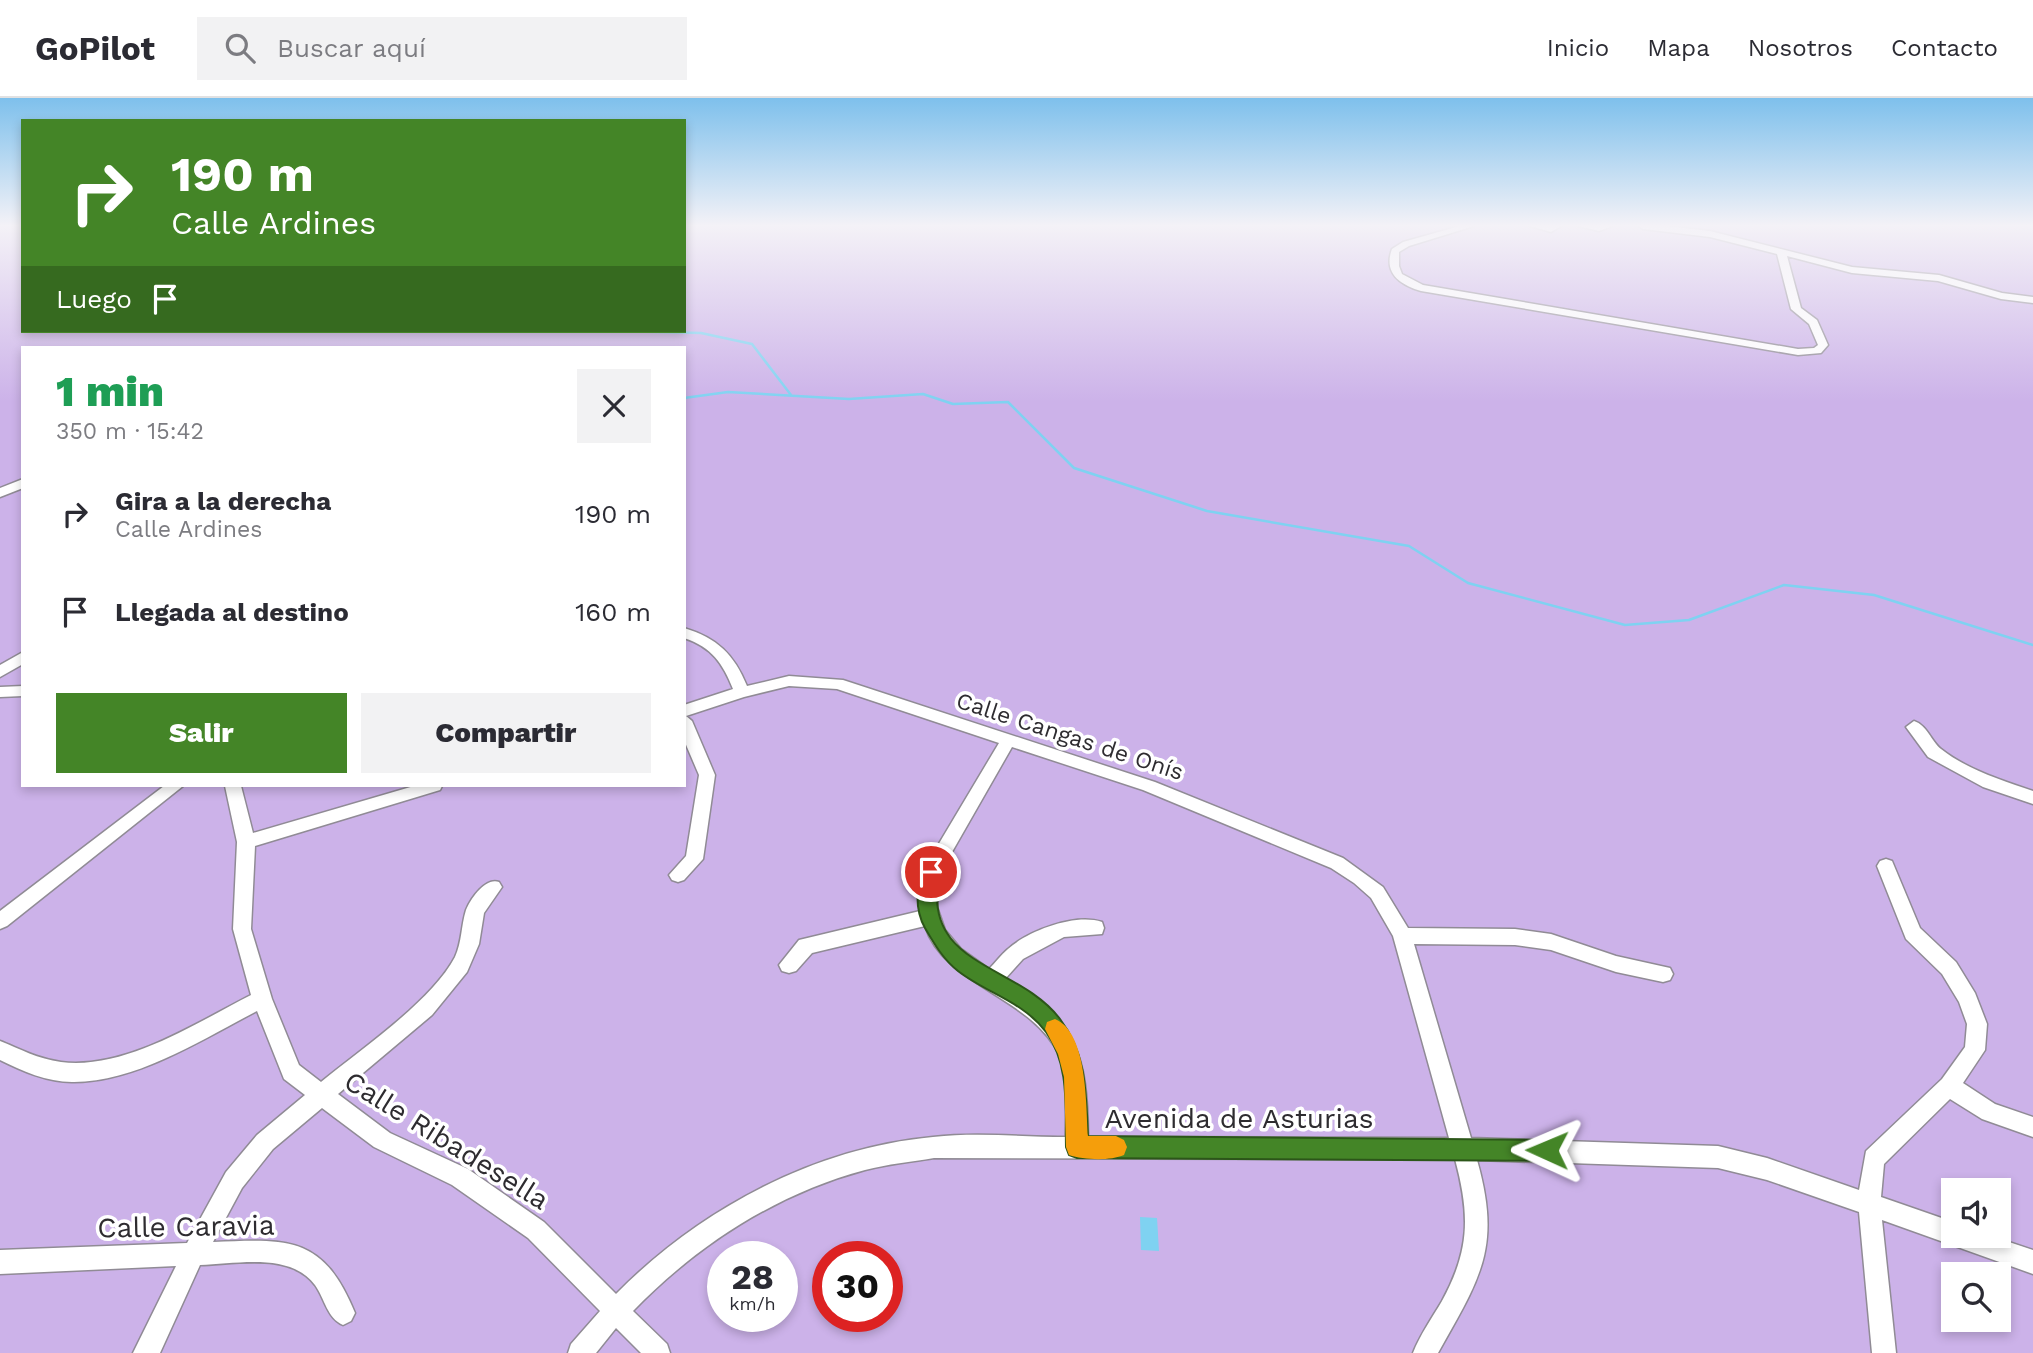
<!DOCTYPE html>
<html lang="es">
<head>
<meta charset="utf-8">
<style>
	body { margin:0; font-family:"Work Sans",sans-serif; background:#f2f2f3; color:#2b2b33; height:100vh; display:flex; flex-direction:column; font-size:26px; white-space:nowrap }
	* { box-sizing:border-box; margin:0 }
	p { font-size:23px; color:#7c7c81 }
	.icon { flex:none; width:38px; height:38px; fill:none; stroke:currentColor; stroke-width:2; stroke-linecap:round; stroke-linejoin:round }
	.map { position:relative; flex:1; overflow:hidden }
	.details { position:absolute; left:21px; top:248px; width:665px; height:441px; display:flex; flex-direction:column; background:#fff; border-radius:0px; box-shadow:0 4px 10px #0003 }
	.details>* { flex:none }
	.top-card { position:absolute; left:21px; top:21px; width:665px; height:214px; border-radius:0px; box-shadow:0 4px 10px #0003; background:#448527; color:#fff; overflow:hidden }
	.controls { position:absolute; left:1941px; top:1080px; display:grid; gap:14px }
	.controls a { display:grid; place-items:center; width:70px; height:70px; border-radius:0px; background:#fff; box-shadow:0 4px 10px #0003; font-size:35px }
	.speed { position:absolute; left:707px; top:1143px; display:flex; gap:14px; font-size:35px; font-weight:700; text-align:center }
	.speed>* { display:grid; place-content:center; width:91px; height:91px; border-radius:50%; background:#fff; box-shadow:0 4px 10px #0003; line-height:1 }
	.speed small { font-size:18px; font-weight:400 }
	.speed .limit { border:10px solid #d22; background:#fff; color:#111 }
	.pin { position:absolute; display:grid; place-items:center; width:60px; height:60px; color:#fff; margin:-30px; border:4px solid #fff; border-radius:50%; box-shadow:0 2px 7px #0007 }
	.me { position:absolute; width:77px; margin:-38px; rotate:271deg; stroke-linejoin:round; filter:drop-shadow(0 0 5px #0008) }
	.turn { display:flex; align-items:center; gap:24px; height:147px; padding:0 35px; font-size:32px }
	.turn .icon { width:91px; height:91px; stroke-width:2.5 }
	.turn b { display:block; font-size:49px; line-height:60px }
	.then { display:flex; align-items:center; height:66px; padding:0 35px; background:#0003; gap:14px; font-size:26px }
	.round { display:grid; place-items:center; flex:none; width:74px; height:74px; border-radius:0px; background:#f2f2f3 }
	.overview { display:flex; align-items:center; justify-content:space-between; height:119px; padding:0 35px }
	h1 { font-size:42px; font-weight:800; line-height:52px; color:#1e9e55 }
	.button { display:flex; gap:14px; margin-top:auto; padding:14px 35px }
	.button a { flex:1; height:80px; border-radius:0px; background:#448527; color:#fff; font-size:28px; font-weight:800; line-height:80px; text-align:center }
	.button a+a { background:#f2f2f3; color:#2b2b33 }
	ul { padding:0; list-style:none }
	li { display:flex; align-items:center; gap:21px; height:98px; padding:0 35px }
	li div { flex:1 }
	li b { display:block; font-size:26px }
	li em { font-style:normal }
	header { display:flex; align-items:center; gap:42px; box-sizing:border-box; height:98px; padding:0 35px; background:#fff; border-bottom:2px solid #e1e1e2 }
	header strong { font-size:33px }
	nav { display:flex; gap:38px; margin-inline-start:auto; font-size:24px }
	.search { width:490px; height:63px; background:#f2f2f3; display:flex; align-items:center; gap:18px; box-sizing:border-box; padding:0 24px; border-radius:0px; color:#7c7c81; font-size:26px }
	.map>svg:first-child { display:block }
</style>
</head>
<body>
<header>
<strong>GoPilot</strong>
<div class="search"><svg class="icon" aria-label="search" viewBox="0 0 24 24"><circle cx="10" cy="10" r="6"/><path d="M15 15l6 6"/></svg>Buscar aquí</div>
<nav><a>Inicio</a><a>Mapa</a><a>Nosotros</a><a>Contacto</a></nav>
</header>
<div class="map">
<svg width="2033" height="1255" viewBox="0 0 2033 1255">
	<rect width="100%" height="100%" fill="#e7e3ed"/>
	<!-- green -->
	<path fill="#ccb2e9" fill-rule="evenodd" d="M0,128H23V233H684V128H2033V1255H0ZM23,250H684V688H23ZM1953,1092H1998V1138H1953ZM723,1158H782V1218H723ZM828,1158H887V1218H828ZM1953,1176H1998V1222H1953Z"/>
	<!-- water -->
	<path fill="#7fd2f1" d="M1140,1119L1157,1120L1159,1153L1141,1152Z"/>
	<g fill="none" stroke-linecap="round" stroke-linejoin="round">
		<!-- stream -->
		<path stroke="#7fd2f1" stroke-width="2.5" d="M614,233L701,235L752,246L791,297
			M684,300L728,294L849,301L923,296L953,306L1008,304L1074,370L1207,413L1409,448L1468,485L1625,527L1689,522L1784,487L1874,497L2033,547"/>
		<defs>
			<path id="minor" d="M1460,128H1474L1409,148L1399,154V168L1402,176L1423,187L1798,251L1814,250L1818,247L1809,226L1791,211L1777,156L1710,139L1643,131L1639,128H1666L1710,133L1852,169L1939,177L2002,195L2033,199V205L2001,201L1938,183L1852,175L1787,158L1801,210L1817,222L1828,247L1821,255L1798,257L1421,193C1400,187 1383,175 1392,151L1403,144Z
				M1530,128H1561L1551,134Z
				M1578,128H1612L1599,133Z
				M23,381V390L0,399V390Z
				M684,530C717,540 734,556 747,588L789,578L843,582L1155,684L1343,760L1383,789L1408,830L1515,831L1551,836L1616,858L1670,870L1673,876L1670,882L1663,884L1616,874L1551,852L1515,847L1414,846L1471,1040L1718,1048L1767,1060L1859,1092L1866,1053L1942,981L1965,949L1967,926L1959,904L1942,876L1906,841L1877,768L1880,763L1886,761L1892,763L1920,830L1956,864L1975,895L1987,926L1985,952L1963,985L1995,1006L2033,1019V1039L1982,1021L1950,1001L1884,1066L1881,1099L1953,1124V1138H1991L2033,1152V1176L1882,1122L1896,1255H1872L1859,1114L1767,1082L1718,1070L1477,1062C1502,1150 1480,1180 1438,1255H1413C1420,1237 1432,1220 1442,1203C1470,1152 1470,1117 1455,1061L934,1060C911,1064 888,1066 865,1072C776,1096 697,1147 633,1213L667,1246L670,1255H641L616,1230L596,1255H568L571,1246L600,1213L528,1140L452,1087L374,1049L322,1010L273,1051L242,1090L213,1144C288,1141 323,1137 355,1215L351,1223L343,1227C327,1220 325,1201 315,1187C290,1154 237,1166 200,1167L160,1255H133L176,1168L0,1176V1152L187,1145L226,1074L257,1037L305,997L284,981L257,913C203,941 135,985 72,984C47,984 22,973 0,962V943C20,951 38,961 61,964C125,972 196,925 251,897L233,831L237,744L225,688H241L253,735L414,688H442L440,692L255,748L251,831L272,901L299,967L321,984C360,952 432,903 455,859C462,844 461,828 466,812C471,800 486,779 499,784L502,789L484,815L479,846L467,874L432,917L338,996L390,1035L468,1071L544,1124L616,1196C700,1111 814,1050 933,1039C977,1034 1023,1039 1066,1039C1066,1014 1070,981 1060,958C1032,898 944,888 925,828L812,855L796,873L789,875L782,873L779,867L799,842L920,813L922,774L999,645L837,591L789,588L744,599L686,618L692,623L715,677L703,761L684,782L678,784L672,782L669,777L686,758L699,677L684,642V607L733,591C723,566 712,549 684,540ZM1012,649L1143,692L1331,770L1354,785L1371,800L1393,838L1449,1040L1088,1039C1087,956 1078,926 1005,881L1023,861L1064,839L1102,836L1104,830L1102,824C1075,815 1028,833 1008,851C1001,857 995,865 989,871L961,851L945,832L937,809L940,775Z
				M23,554V566L0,579V567Z
				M23,588V598L0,599V589Z
				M1914,623C1927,627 1931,643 1941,651C1966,671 2003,683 2033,693V706L1983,689L1928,659L1906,629Z
				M164,688H183L7,828L0,831V813Z"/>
		</defs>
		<!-- minor casing -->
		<use href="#minor" stroke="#908b95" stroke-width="3"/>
		<!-- minor -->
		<use href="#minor" fill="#fff" fill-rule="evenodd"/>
	</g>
	<!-- sky -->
	<linearGradient id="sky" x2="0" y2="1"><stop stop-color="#7ec0ec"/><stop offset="0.42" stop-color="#f4f2f7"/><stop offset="1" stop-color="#f4f2f7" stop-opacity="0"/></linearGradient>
	<rect width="2033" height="304" fill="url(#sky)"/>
	<!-- route -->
	<path fill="#448527" stroke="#2c5619" stroke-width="2" d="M931,766L938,768L940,774C918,869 1018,865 1060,921C1087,956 1086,996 1088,1038L1547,1042L1555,1045L1558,1052L1555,1060L1547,1063L1077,1060L1069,1057L1066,1049C1065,1010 1070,967 1046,934C1024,904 986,895 958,873C943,861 935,847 925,830C915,812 915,787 925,768Z"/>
	<!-- slow -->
	<path fill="#f59e0b" d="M1055,921C1088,934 1086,1009 1088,1038H1116L1124,1042L1127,1049L1124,1057C1110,1063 1084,1062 1069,1057L1066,1049L1064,979L1058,956L1045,931L1047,924Z"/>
	<g text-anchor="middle" stroke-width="7" stroke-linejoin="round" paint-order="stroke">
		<!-- street labels -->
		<g font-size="23" fill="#2e2c30" stroke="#fff">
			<text transform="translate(1070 638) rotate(18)" y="8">Calle Cangas de Onís</text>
		</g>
		<!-- near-street labels -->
		<g font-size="28" fill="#2e2c30" stroke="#fff">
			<text x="1239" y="1030">Avenida de Asturias</text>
			<text transform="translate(447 1042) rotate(32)" y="10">Calle Ribadesella</text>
			<text transform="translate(186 1128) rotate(-1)" y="10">Calle Caravia</text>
		</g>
	</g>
</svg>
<div class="controls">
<a><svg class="icon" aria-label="sound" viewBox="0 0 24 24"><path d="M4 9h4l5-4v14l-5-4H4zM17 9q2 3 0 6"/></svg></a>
<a><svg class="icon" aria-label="search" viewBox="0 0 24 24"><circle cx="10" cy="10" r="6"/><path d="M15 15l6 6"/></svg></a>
</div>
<div class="speed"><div>28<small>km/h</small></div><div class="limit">30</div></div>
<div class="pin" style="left:931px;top:774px;background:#d93025"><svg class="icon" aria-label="arrive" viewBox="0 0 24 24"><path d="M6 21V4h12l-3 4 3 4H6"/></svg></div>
<svg class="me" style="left:1547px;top:1052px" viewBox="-20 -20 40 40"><path d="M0-17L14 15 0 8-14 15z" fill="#448527" stroke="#fff" stroke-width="4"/></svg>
<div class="top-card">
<div class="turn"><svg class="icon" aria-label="right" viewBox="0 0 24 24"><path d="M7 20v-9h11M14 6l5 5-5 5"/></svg><div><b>190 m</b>Calle Ardines</div></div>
<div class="then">Luego<svg class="icon" aria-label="arrive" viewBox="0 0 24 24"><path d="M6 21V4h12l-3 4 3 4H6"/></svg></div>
</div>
<section class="details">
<div class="overview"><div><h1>1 min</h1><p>350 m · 15:42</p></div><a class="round"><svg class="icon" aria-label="close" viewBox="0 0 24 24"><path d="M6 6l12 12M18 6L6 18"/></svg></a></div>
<ul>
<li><svg class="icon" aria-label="right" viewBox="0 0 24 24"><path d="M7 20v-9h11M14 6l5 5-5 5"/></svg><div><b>Gira a la derecha</b><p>Calle Ardines</p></div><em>190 m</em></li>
<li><svg class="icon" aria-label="arrive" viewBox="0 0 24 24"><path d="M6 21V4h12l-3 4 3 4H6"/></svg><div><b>Llegada al destino</b></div><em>160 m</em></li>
</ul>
<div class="button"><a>Salir</a><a>Compartir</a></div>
</section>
</div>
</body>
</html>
